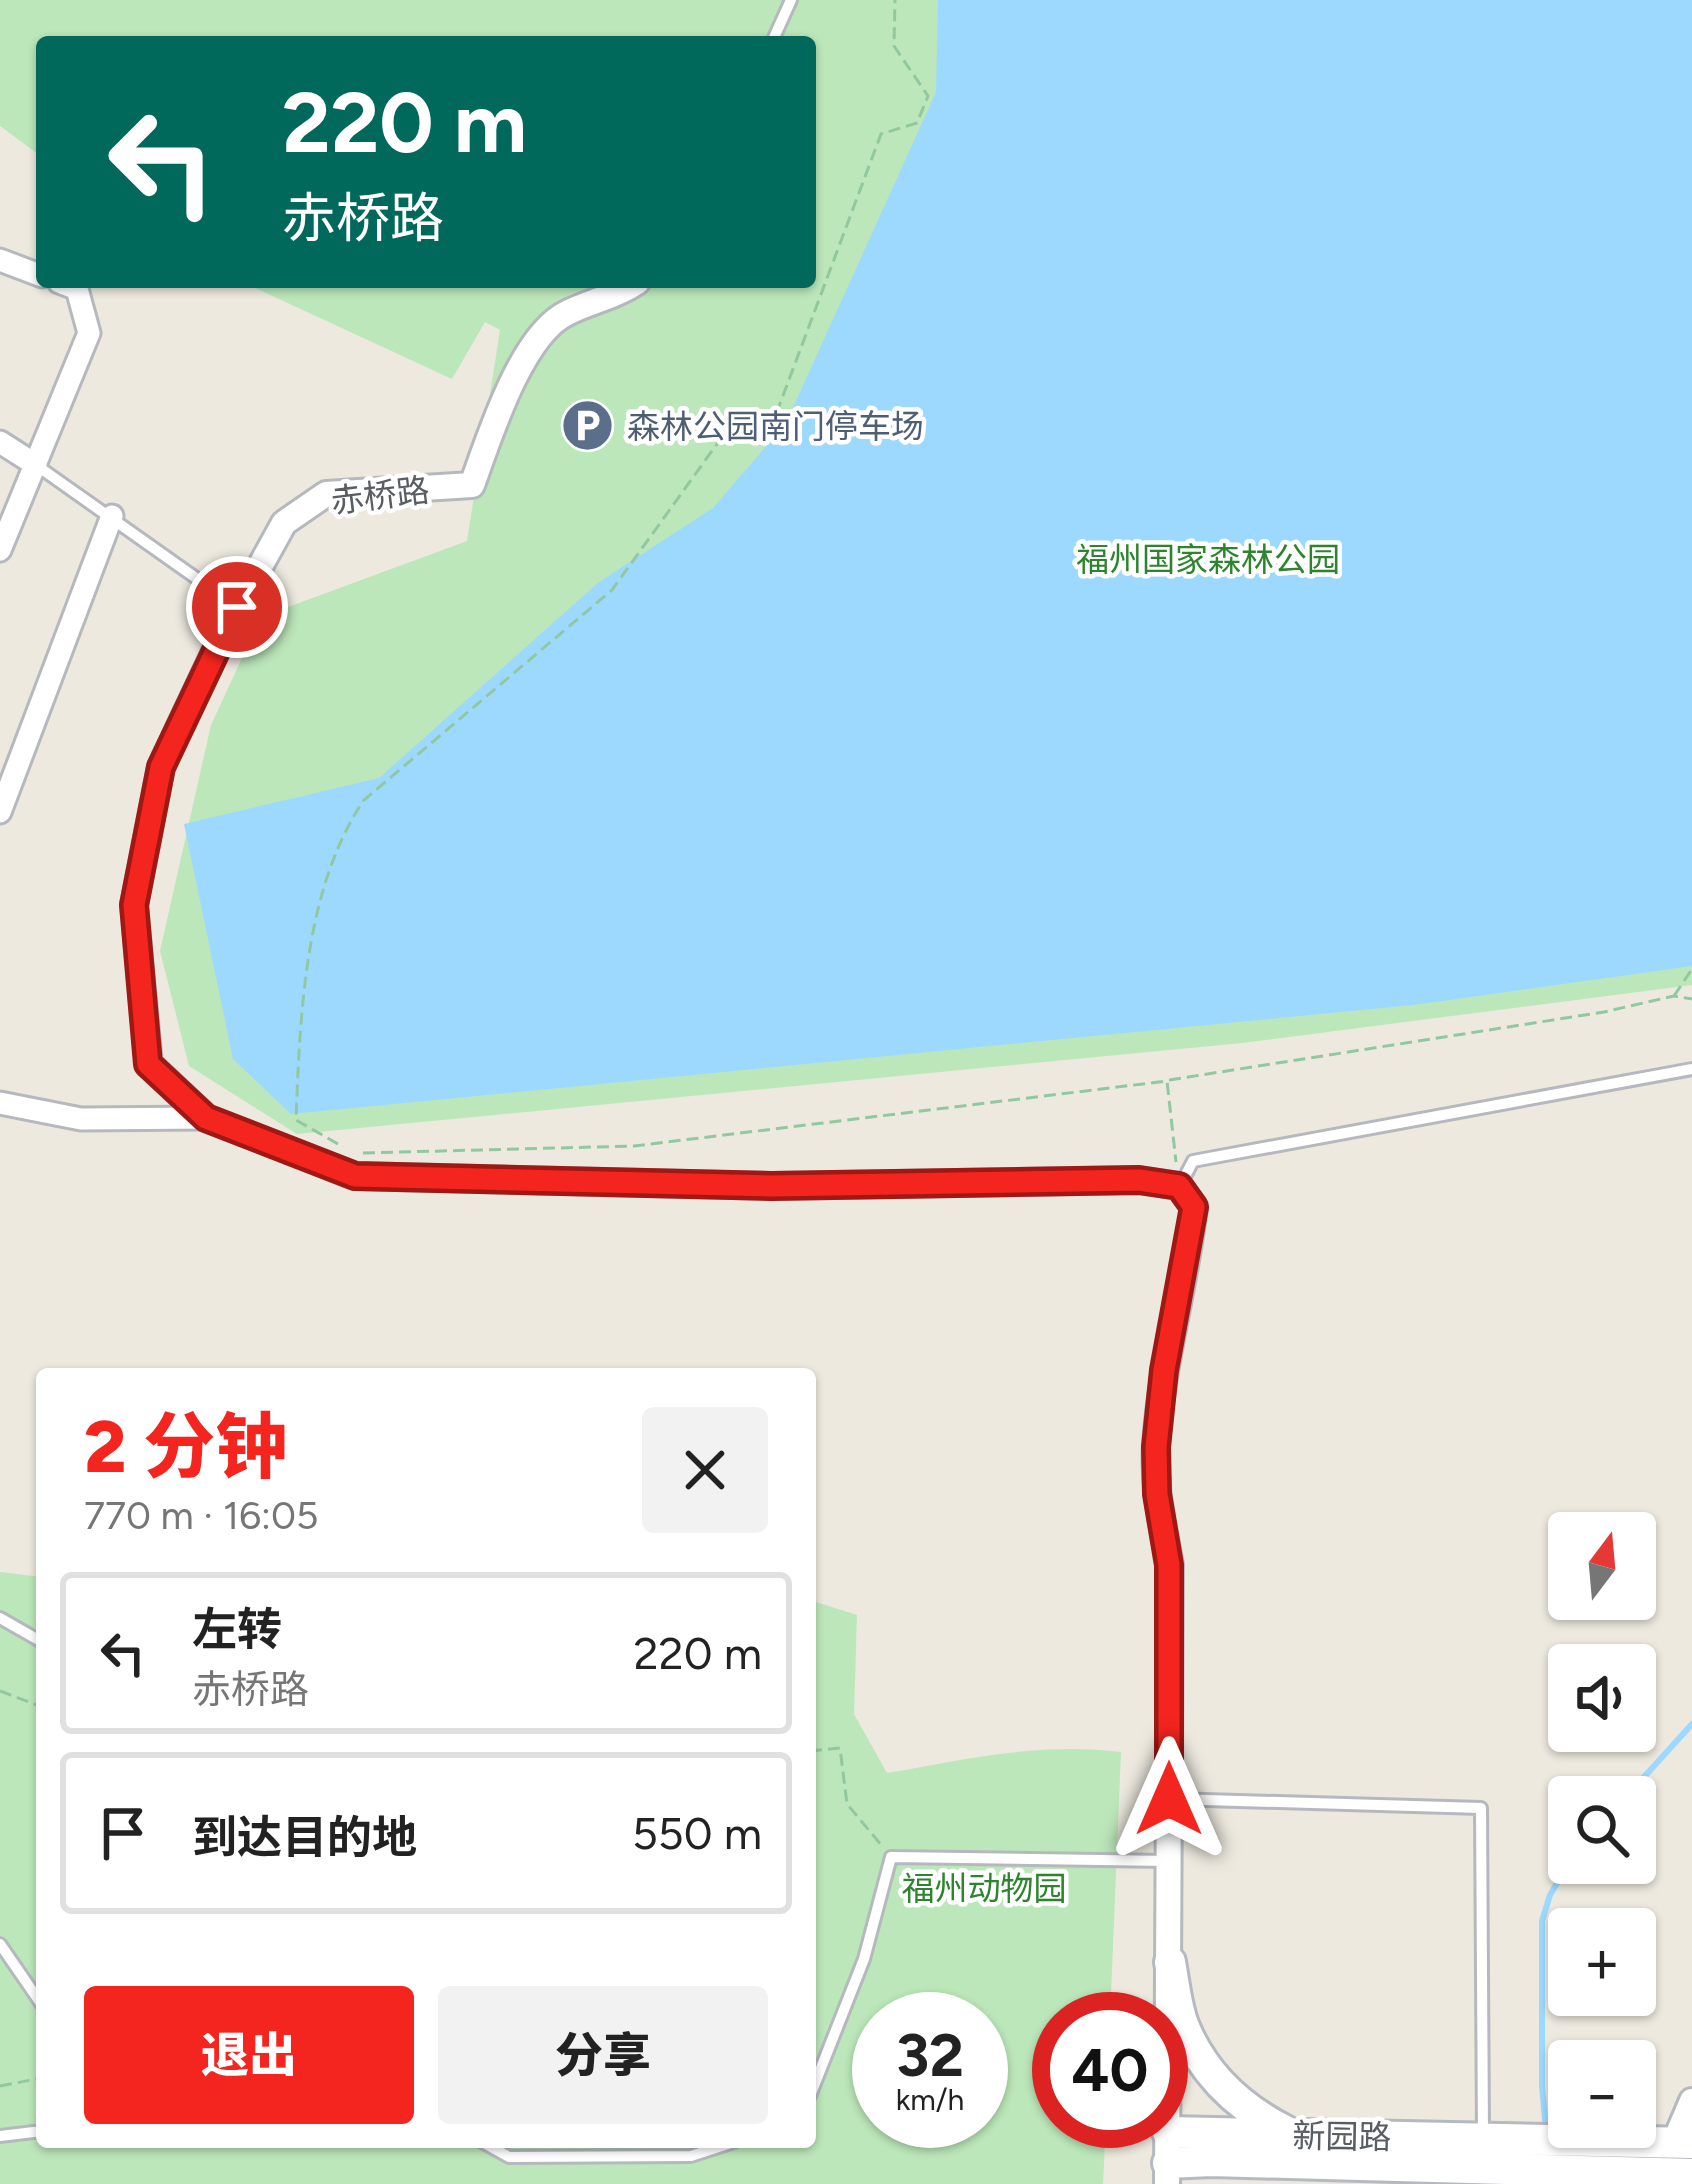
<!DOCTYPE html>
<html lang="zh">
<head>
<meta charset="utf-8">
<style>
	body { margin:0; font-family:Figtree,"Noto Sans SC",sans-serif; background:#f2f2f2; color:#222; height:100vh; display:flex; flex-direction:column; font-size:45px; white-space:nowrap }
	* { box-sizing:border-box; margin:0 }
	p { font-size:39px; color:#767676 }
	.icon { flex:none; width:66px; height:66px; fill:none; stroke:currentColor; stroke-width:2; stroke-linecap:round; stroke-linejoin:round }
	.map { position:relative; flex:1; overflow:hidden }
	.details { position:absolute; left:36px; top:1368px; width:780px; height:780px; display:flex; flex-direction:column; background:#fff; border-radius:12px; box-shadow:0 3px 9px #0004 }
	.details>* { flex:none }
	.top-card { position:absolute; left:36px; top:36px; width:780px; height:252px; border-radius:12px; box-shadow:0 3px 9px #0004; background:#00695c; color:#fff; overflow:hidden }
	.needle { width:78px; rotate:16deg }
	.tools { position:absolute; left:1548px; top:1512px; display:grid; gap:24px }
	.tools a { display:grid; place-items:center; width:108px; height:108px; border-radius:12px; background:#fff; box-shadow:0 3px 9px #0004; font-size:60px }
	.speed { position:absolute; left:852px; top:1992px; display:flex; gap:24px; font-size:60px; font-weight:700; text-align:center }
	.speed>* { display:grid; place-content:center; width:156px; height:156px; border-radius:50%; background:#fff; box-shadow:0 3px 9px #0004; line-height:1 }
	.speed small { font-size:30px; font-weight:400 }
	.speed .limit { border:18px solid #d22; background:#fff; color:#111 }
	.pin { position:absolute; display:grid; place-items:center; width:102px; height:102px; color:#fff; margin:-51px; border:6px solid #fff; border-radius:50%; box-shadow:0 3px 12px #0007 }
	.me { position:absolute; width:132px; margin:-66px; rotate:0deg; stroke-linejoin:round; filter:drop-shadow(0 0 9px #0008) }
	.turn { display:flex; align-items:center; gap:42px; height:252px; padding:0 48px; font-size:54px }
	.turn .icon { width:156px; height:156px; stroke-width:2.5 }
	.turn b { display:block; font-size:84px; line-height:102px }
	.round { display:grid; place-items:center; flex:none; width:126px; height:126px; border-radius:12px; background:#f2f2f2 }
	.headline { display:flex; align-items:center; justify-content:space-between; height:204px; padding:0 48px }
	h1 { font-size:72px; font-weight:800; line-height:90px; color:#f4251e }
	.cta { display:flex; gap:24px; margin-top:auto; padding:24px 48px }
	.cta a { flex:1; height:138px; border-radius:12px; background:#f4251e; color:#fff; font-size:48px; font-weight:800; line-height:138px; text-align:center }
	.cta a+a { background:#f2f2f2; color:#222 }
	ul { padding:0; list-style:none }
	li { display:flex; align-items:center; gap:36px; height:162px; margin:0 24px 18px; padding:0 24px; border:6px solid #e0e0e0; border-radius:12px }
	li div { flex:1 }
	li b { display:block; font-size:45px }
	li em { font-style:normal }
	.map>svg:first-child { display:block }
</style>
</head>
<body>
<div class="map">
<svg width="1692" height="2184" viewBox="0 0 1692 2184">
	<rect width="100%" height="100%" fill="#ede9df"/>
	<!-- green -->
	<path fill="#bce7ba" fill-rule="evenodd" d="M0,0H1692V985L1242,1043L297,1134L189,1066L160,951L211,725L261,617L467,541L500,330L485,322L452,379L242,282H810V42H42V157L0,126Z
		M0,1572L42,1577V2142H810V1600L857,1615L854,1714L887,1773C966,1759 1041,1742 1121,1752L1110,2019H1059V2121H1106L1103,2184H0ZM879,2019H981V2121H879Z"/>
	<!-- water -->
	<path fill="#9dd9ff" d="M938,0H1692V966L1413,1005L291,1114L233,1059L184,824L379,778L599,582L713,508L786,423L936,92Z"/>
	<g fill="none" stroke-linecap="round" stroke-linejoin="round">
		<!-- stream -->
		<path stroke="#9dd9ff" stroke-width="6" d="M1626,1797L1692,1724
			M1546,2129L1542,2086V1921L1550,1895L1569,1863"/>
		<defs>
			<path id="service" d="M772,42L791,0
				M36,465L237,607
				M1181,1184L1193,1161L1692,1069
				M0,1618L42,1642
				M1172,1799L1481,1808L1483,2134
				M0,1944L42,2005
				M810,2096L864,1959L891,1857L1169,1861
				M0,2136L42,2131
				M482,2142L509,2157L691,2156L734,2142"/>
			<path id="minor" d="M0,260L42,276
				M0,442L36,465
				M0,550L89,333L77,289L59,282
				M0,812L112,516
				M0,1103L81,1119L206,1118"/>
			<path id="tertiary" d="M637,282C615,297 591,301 567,313C521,335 489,438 472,485L326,494L284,523L225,630L161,767L134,905L149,1064L206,1118L355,1176L771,1186L1139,1180L1179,1186L1194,1207C1185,1287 1161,1365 1156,1445C1153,1486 1163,1526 1170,1565L1167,2184
				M1674,2143L1692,2101"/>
			<path id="secondary" d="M1170,1962C1174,1983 1176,2008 1184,2027C1204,2076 1241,2109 1287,2132
				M1168,2132L1692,2143
				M1168,2163L1211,2161L1692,2174"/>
		</defs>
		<!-- service casing -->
		<use href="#service" stroke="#b5b9be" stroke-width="16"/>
		<!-- minor casing -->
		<use href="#minor" stroke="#b5b9be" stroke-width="27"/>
		<!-- tertiary casing -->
		<use href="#tertiary" stroke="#b5b9be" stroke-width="30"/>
		<!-- secondary casing -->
		<use href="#secondary" stroke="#b5bac0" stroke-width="36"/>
		<!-- path -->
		<path stroke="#92c89f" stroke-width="3" stroke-dasharray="12 6" stroke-linecap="butt" d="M1674,996L1692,969
			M1169,1080L1604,1012L1674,996L1692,999
			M338,1144L296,1120C300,1017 304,888 364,800L612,590L722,437L775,417L881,134L917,123L928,96L894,46L895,0
			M363,1153L634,1146L1167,1081L1176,1162
			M0,1691L42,1707
			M810,1751L840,1748L847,1804L883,1847
			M0,2086L42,2078"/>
		<!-- service -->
		<use href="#service" stroke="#fff" stroke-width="10"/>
		<!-- minor -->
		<use href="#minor" stroke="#fff" stroke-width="21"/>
		<!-- tertiary -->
		<use href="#tertiary" stroke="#fff" stroke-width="24"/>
		<!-- secondary -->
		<use href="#secondary" stroke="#fff" stroke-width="30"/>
	</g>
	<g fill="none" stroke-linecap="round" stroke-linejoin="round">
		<defs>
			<path id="route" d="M237,607L161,767L134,905L148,1064L206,1118L355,1176L771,1186L1139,1180L1179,1186L1194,1207L1164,1370L1156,1447L1157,1494L1169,1565V1799"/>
		</defs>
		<!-- route casing -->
		<use href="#route" stroke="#9f1814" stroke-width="30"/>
		<!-- route -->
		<use href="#route" stroke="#f4251e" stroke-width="21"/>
	</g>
	<!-- icons -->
	<defs>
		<symbol id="parking-disc" viewBox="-11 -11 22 22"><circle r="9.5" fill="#5c6f8a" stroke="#fff"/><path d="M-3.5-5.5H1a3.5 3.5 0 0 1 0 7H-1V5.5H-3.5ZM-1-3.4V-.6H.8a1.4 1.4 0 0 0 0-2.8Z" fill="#fff"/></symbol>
	</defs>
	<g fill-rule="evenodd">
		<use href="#parking-disc" x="558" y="396" width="59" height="59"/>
	</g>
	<g text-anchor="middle" stroke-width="9" stroke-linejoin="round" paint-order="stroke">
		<!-- service labels -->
		<g font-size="33" fill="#4e5e75" stroke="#fff" text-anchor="start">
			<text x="627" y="438">森林公园南门停车场</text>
		</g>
		<!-- street labels -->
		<g font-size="33" fill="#585d62" stroke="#fff">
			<text transform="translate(380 495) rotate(-7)" y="12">赤桥路</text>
			<text transform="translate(1342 2136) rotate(1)" y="12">新园路</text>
		</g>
		<!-- park labels -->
		<g font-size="33" fill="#2e842e" stroke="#fff">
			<text x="1208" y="571">福州国家森林公园</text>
			<text x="984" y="1900">福州动物园</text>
		</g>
	</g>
</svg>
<div class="tools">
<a><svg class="needle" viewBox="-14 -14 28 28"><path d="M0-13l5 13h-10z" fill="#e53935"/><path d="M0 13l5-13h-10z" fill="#767676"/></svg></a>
<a><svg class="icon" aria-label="sound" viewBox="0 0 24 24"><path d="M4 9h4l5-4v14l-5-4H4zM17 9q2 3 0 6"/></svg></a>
<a><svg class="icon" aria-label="search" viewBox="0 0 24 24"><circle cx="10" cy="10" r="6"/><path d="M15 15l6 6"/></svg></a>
<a>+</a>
<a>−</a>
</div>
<div class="speed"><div>32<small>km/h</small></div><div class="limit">40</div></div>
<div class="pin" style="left:237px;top:607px;background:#d93025"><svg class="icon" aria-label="arrive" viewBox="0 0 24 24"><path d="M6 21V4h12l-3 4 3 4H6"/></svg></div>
<svg class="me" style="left:1169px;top:1799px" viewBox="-20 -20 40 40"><path d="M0-17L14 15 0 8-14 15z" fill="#f4251e" stroke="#fff" stroke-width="4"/></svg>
<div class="top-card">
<div class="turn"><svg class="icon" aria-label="left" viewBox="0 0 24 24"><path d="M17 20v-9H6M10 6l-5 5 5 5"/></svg><div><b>220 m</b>赤桥路</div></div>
</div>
<section class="details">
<div class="headline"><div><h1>2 分钟</h1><p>770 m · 16:05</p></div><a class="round"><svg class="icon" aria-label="close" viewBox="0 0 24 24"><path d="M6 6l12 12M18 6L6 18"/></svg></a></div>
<ul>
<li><svg class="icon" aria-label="left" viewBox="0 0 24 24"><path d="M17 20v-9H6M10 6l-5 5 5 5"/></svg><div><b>左转</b><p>赤桥路</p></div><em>220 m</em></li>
<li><svg class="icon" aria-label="arrive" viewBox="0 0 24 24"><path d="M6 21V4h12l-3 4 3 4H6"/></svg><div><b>到达目的地</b></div><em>550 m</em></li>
</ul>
<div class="cta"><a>退出</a><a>分享</a></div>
</section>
</div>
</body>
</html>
